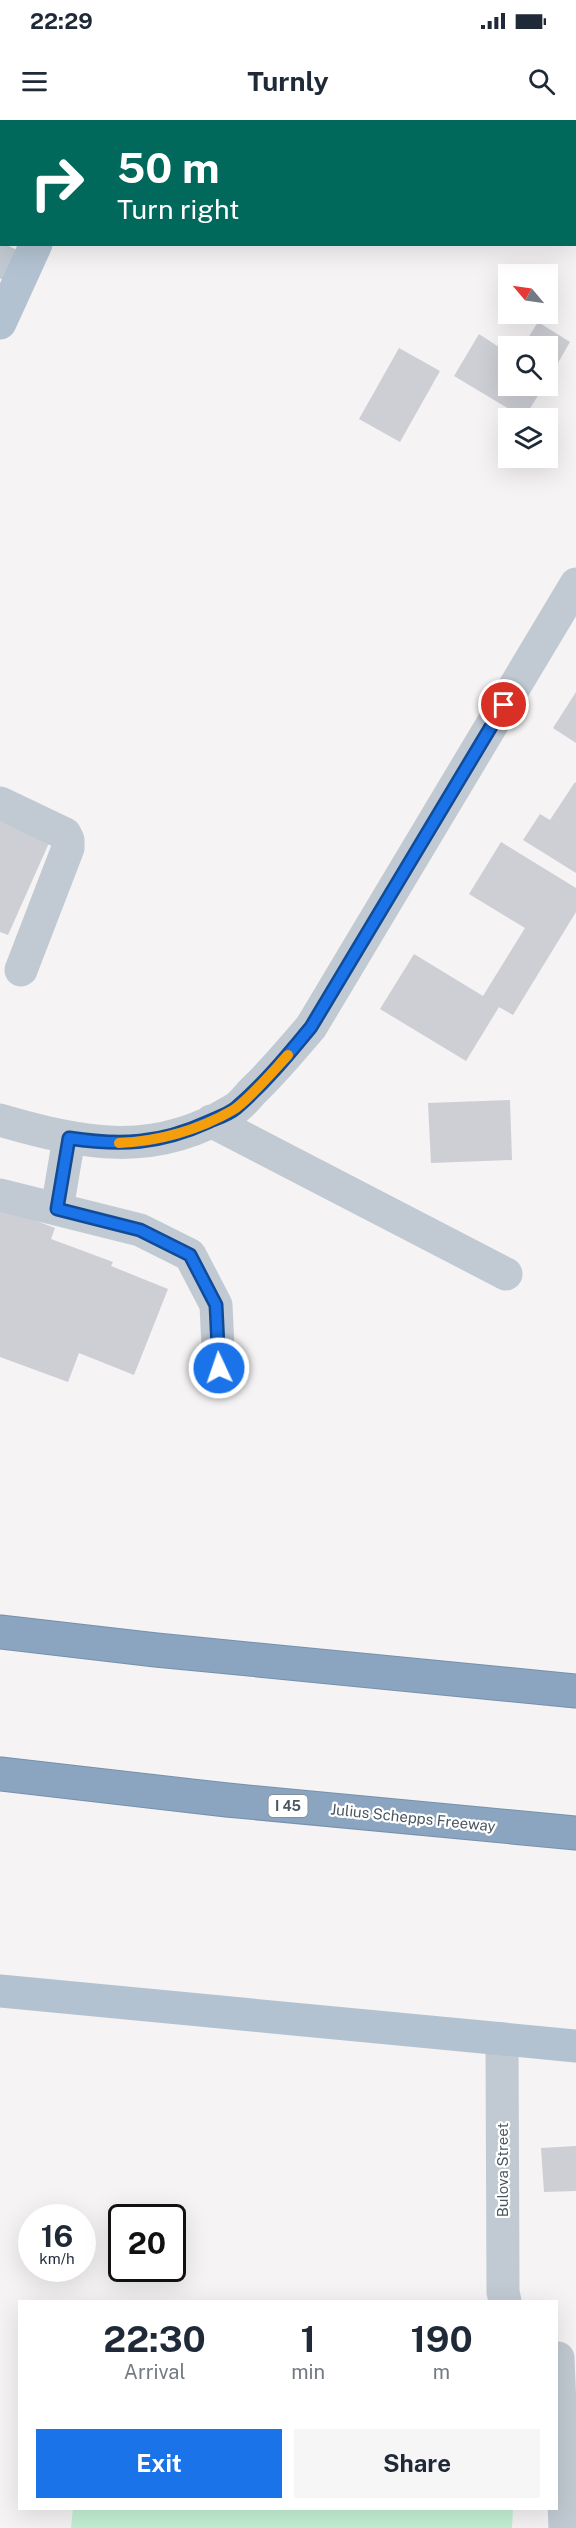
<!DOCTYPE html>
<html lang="en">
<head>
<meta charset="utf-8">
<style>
	body { margin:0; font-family:"Public Sans",sans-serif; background:#f6f6f7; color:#1f2937; height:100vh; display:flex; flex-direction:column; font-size:22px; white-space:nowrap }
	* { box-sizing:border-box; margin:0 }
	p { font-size:20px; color:#747a83 }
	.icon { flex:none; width:33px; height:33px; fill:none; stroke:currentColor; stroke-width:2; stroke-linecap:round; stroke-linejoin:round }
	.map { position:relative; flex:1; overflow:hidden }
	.side { position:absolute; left:18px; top:2180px; width:540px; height:210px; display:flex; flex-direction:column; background:#fff; border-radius:0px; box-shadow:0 6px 24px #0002 }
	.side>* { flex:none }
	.guide { position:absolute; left:0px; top:0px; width:576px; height:126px; box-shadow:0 6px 24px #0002; background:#00695c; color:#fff; overflow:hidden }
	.needle { width:39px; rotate:299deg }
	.fabs { position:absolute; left:498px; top:144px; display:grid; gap:12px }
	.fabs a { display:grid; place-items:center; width:60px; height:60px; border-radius:0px; background:#fff; box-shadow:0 6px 24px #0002; font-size:30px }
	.speed { position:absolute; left:18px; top:2084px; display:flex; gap:12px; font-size:30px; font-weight:700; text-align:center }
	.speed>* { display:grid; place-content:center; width:78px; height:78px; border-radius:50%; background:#fff; box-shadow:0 6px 24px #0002; line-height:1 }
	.speed small { font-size:15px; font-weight:400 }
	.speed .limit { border:3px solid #111; border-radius:9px; background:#fff; color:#111 }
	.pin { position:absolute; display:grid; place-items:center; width:51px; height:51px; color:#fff; margin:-26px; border:3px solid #fff; border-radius:50%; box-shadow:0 2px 6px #0007 }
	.me { position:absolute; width:66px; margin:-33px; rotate:357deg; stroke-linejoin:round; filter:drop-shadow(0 0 4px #0008) }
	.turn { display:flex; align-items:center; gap:21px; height:126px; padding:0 18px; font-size:27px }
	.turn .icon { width:78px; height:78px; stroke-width:2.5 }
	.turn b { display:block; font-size:42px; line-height:51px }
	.eta { display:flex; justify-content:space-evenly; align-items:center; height:102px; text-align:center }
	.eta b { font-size:36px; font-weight:700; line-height:42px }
	.button { display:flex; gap:12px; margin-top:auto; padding:12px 18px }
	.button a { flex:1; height:69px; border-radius:0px; background:#1a73e8; color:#fff; font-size:24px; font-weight:700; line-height:69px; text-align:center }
	.button a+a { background:#f6f6f7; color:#1f2937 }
	.status { display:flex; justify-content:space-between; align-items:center; height:42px; padding:0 30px; background:#fff; direction:ltr }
	.status svg { height:16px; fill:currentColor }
	header { display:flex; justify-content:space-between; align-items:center; height:78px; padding:0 18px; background:#fff; font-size:27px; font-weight:700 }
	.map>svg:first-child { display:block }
</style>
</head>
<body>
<div class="status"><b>22:29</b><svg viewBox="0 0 49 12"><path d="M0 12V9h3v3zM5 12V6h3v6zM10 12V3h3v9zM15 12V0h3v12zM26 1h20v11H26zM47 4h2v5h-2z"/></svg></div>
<header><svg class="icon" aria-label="menu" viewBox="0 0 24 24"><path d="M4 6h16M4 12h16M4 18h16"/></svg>Turnly<svg class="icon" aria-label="search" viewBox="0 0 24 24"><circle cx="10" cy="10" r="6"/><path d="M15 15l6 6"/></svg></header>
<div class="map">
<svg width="576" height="2408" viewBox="0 0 576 2408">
	<rect width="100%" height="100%" fill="#f5f3f3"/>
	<!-- green -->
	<path fill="#c3f1d5" d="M73,2388H513L512,2408H71Z"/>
	<!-- building -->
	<path fill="#cdcfd5" d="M538,202L570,222L548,260V226H523Z
		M479,214L508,233V266H544L524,298L454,256Z
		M399,228L440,251L400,322L359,299Z
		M576,572V623L553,608Z
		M575,662L576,663V753L523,720L540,694L550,700Z
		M0,701L49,723L8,815L0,812Z
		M501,722L576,768V792L513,895L499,887L466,941L380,889L414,834L483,876L525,808L469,774Z
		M510,980L512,1040L431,1043L428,983Z
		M0,1087L55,1108L51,1119L113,1142L111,1146L168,1169L134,1255L79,1233L68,1262L0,1237Z
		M576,2026V2071L544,2072L541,2028Z"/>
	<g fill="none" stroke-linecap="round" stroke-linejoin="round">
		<defs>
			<path id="highway" d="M0,1512L156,1530L576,1571
				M0,1654L227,1680L576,1713"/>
		</defs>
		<!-- highway casing -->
		<use href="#highway" stroke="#7690ad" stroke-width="35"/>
		<!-- minor -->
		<path stroke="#c1cad2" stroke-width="33" d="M0,140L23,152
			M0,683L65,714L68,720V728L21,850
			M0,1000C83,1024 154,1039 233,990C241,986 247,977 253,971C274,951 292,929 311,907L576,464
			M211,1001L506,1154
			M0,1075L140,1110L190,1135L216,1185L219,1248
			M57,1089L69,1018
			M502,1919L503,2172L505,2181
			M558,2238L565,2408"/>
		<!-- major -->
		<path stroke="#b3c2d1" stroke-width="33" d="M404,0L407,2
			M535,0L538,2
			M92,2L93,0
			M574,24L576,25
			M574,97L576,98
			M0,203L36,124
			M0,1871L576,1926"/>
		<!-- highway -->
		<use href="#highway" stroke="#8ba5c1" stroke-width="33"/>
	</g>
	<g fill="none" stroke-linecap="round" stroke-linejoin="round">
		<defs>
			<path id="route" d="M219,1248L216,1185L190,1135L140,1110L57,1089L69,1018C121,1026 160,1024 208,1002C217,998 229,994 236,988C264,964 288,935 311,907L504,585"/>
		</defs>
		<!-- route casing -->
		<use href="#route" stroke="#114b97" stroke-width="15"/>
		<!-- route -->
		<use href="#route" stroke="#1a73e8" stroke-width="10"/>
		<!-- slow -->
		<path stroke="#f59e0b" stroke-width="10" d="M119,1023C159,1021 197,1011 233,990C248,981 275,949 288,935"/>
	</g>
	<g text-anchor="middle" stroke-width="4.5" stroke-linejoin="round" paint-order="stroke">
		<!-- shield labels -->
		<rect fill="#fff" stroke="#808990" stroke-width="1.5" x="268.5" y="1675" width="39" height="22" rx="4.5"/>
		<g font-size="14" font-weight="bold" fill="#4a5661">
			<text x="288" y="1691">I 45</text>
		</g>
		<!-- street labels -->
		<g font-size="15" fill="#4a5661" stroke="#fff">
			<text transform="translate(413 1698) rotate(6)" y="5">Julius Schepps Freeway</text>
			<text transform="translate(503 2050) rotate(-90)" y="5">Bulova Street</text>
		</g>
	</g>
</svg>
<div class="fabs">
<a><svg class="needle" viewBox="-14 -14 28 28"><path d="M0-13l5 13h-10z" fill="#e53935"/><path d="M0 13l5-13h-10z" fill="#747a83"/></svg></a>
<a><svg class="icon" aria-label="search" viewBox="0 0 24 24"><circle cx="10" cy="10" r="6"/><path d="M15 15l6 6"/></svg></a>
<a><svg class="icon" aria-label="layers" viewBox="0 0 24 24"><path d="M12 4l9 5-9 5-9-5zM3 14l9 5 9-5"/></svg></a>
</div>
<div class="speed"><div>16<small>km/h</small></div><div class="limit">20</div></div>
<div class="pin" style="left:504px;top:585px;background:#d93025"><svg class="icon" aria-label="arrive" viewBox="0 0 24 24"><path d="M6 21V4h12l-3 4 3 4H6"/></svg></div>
<svg class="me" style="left:219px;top:1248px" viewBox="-20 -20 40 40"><circle r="17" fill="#1a73e8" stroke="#fff" stroke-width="3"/><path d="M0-11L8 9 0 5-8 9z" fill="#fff"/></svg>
<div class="guide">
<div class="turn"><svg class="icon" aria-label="right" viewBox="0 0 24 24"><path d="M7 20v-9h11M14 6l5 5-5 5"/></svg><div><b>50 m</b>Turn right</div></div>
</div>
<section class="side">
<div class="eta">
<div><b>22:30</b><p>Arrival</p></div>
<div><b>1</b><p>min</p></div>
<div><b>190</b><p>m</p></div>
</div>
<div class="button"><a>Exit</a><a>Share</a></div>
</section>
</div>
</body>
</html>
